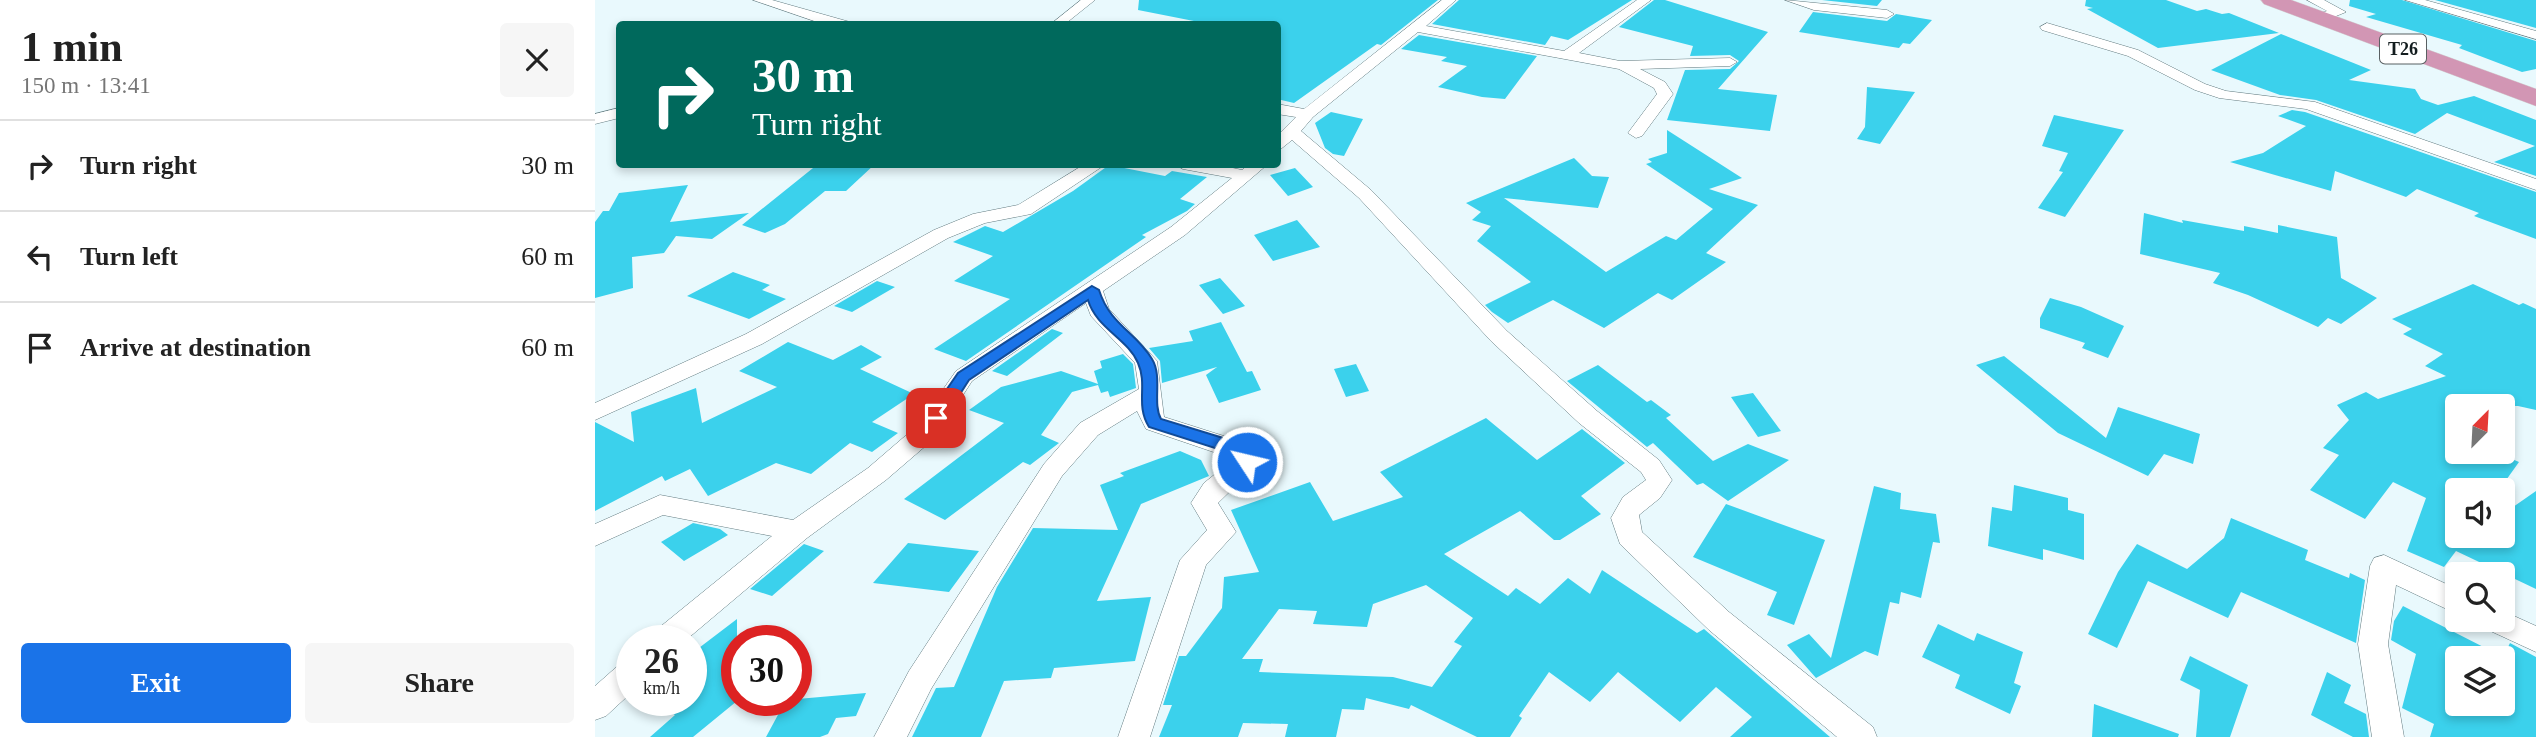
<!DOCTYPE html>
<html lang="en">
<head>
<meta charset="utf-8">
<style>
	body { margin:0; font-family:"Times New Roman",serif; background:#f6f6f6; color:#222; height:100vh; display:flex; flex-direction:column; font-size:26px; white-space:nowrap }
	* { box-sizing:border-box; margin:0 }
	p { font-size:23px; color:#767676 }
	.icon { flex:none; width:38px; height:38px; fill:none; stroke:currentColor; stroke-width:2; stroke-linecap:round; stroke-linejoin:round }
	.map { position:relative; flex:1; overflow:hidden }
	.side { display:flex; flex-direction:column; background:#fff; width:595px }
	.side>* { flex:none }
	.hud { position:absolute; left:21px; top:21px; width:665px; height:147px; border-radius:7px; box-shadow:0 4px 10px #0003; background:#00695c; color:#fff; overflow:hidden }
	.needle { width:46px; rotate:24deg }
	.tools { position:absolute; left:1850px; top:394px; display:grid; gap:14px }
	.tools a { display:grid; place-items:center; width:70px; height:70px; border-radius:7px; background:#fff; box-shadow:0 4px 10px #0003; font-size:35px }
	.speed { position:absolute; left:21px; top:625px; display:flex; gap:14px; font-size:35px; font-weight:700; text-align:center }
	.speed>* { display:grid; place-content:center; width:91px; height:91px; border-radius:50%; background:#fff; box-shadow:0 4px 10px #0003; line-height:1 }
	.speed small { font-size:18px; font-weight:400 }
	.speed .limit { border:10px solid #d22; background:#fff; color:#111 }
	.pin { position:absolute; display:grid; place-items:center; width:60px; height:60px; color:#fff; margin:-30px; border-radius:14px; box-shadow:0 4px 10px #0006 }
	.me { position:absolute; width:77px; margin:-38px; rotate:305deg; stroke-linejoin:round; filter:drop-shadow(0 0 5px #0008) }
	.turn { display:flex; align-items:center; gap:24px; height:147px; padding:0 21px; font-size:32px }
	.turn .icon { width:91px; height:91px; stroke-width:2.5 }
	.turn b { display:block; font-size:49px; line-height:60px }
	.round { display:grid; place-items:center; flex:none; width:74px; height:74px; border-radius:7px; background:#f6f6f6 }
	.overview { display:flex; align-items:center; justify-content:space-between; height:119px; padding:0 21px }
	h1 { font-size:42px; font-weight:700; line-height:52px }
	.action { display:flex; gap:14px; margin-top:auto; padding:14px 21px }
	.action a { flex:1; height:80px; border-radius:7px; background:#1a73e8; color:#fff; font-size:28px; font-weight:700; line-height:80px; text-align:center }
	.action a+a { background:#f6f6f6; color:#222 }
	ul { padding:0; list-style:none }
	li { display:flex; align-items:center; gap:21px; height:91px; padding:0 21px; border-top:2px solid #e0e0e0 }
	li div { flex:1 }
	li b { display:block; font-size:26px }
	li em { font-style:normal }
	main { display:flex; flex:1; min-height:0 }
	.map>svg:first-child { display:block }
</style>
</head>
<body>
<main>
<section class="side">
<div class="overview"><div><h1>1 min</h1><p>150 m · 13:41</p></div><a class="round"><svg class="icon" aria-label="close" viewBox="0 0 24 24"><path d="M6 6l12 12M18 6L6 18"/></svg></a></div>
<ul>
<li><svg class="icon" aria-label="right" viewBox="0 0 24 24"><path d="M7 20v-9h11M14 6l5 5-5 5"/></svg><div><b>Turn right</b></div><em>30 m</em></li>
<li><svg class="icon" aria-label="left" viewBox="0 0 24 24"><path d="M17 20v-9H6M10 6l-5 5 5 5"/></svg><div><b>Turn left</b></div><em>60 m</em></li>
<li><svg class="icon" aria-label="arrive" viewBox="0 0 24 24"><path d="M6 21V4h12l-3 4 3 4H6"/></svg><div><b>Arrive at destination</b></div><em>60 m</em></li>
</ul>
<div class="action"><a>Exit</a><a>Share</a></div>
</section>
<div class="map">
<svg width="1941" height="737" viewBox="0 0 1941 737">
	<rect width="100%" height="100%" fill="#e9f9fd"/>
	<!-- building -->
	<path fill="#3bd1ec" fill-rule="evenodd" d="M544,0H843L786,45L782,44L699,103L682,99V24H614L543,10Z
		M864,0H1037L973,40L956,36L950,45L837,24Z
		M1059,0H1070L1173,32L1123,89L1182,95L1175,131L1072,120L1090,70L1135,69L1144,61L1135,55L1095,56L1098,46L1024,27Z
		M1227,0H1287L1282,6Z
		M1491,0H1571L1602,11L1611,9L1627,14L1634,13L1684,33L1563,48L1492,9L1498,8L1490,6Z
		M1755,0H1807L1941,41V69L1927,72L1864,48L1867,45L1771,17L1781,14L1754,6Z
		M1840,0H1941V28Z
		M1218,12L1292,21L1301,14L1337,20L1315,44L1308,43L1304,48L1204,32Z
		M1686,34L1776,70L1754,80L1820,89L1826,99L1843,105L1879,96L1941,120V176L1899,162L1940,146L1852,113L1820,134L1721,100L1685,95L1616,70Z
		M824,35L942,56L910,99L887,97L843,87L872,66L846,61L852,57L806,49Z
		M1272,87L1320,92L1285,144L1262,139L1270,127Z
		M1697,110L1710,112L1941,192V239L1879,216L1884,213L1822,189L1811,197L1740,171L1736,191L1635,162L1668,153L1711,126L1683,116Z
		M736,112L768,119L749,156L738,154L730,148L720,123Z
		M1459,115L1529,130L1470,217L1443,208L1468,172L1464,171L1473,153L1447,146Z
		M1072,130L1147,178L1114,189L1163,205L1111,253L1131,262L1077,300L1063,293L1009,328L958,300L913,323L897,312L890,305L936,282L882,241L896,226L877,220L886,212L871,203L979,158L997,176L1014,177L1003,208L909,198L1011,272L1071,236L1081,240L1118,209L1051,164L1057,162L1053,159L1072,153Z
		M223,164H280L251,191H230L190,224L170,233L147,225Z
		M514,165L570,176L577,171L612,177L585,199L600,204L592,211L547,235L551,237L371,361L339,349L415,299L359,281L398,256L358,242L390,226L408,232L478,191Z
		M700,168L718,187L693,196L675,175Z
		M93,185L75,222L154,213L117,239L81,236L69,253L37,257L38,288L0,298V222L8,211H14L24,193Z
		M1549,213L1588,223L1587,220L1649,231V226L1683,233V225L1742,237L1746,278L1782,298L1746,324L1733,318L1723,327L1653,295L1618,283L1625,273L1545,254Z
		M702,220L725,247L678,261L659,235Z
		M138,272L175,285L167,290L191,299L154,319L92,296Z
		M625,278L650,306L628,314L604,285Z
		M282,281L300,287L257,312L239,306Z
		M1878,284L1924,305L1928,303L1941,309V410L1923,406H1862V452H1901L1924,462L1904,490H1862V545L1876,536H1908V514L1941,491V589L1861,551L1849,567L1812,551L1831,498L1798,482L1770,519L1715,490L1744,455L1728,448L1754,420L1742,405L1771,392L1783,399L1851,376L1830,366L1848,354L1808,334L1817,329L1797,319Z
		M1455,298L1486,307L1529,326L1513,358L1487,348L1490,343L1445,328V318Z
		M626,322L652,372L657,371L666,390L624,403L611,375L622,367L567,383L565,361L554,348L598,341L594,331Z
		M457,329L468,333L412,376L397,371Z
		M193,342L238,360L266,345L287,357L265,369L319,394L277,422L303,433L277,452L255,443L216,474L181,463L113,496L95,469L70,481L67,476L0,511V422L39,442L36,412L101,388L107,423L182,387L144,371Z
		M528,354L538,364L541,388L515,397L513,391L506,393L503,385L477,392L446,435L464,443L435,465L428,462L350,520L309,499L409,423L374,410L406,387L466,371L503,384L499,371L507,368L505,361Z
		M1409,356L1511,438L1523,407L1605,434L1598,464L1569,454L1553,476L1463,433L1381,365Z
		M761,364L774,391L751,397L739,369Z
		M1003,365L1052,402L1056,400L1076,415L1071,418L1118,461L1153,444L1194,460L1133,501L1108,483L1102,485L1058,443L1052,447L972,381Z
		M1158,393L1186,431L1163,437L1136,397Z
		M891,418L942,460L987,429L1030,463L986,496L1006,514L965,540H959L925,511L849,554L913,596L921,588L945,604L973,578L995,594L1007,570L1102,633L1109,629L1235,737H1135L1157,717L1121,687L1085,722L1023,672L995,702L954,672L924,716L927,718L915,737H882L816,705L814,709L771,698L769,710L747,709L741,737H690L693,724L648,723L643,737H564L577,705H568L584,656H591L627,608L629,577L664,572L636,510L715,482L738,521L808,497L785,472ZM831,585L878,618L859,642L867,646L837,687L798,677L664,672L668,659H647L684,609L722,611L718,624L772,627L778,604Z
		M585,451L606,460L614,476L546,504L502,601L556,597L540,661L459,668L456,678L409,681L386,737H317L341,688L359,687L402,587L438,528L523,530L505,485L529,476L525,473Z
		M1419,485L1473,498V510L1489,514V560L1448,549V560L1393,546L1397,507L1417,511Z
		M1279,486L1306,493L1305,509L1341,514L1345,543L1338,542L1326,598L1306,592L1304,604L1295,602L1283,656L1270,651L1221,678L1192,645L1214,634L1236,658Z
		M1131,504L1230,540L1199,625L1172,615L1182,592L1098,557Z
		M1636,518L1713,550L1710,560L1754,578L1755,573L1770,580L1761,643L1646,592L1633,618L1553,581L1522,648L1493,634L1523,572L1542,544L1592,569L1629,538Z
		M98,523L125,529L133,535L89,561L66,542Z
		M313,543L384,551L354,592L278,583Z
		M209,544L229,551L177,596L155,589Z
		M1808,606L1908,657L1915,643L1941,657V737H1835L1839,724L1807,708L1821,654L1796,640L1799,621ZM1862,658H1908V704H1862Z
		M142,619V701L98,737H55L80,715L53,700H96V654Z
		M1343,624L1379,641L1382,633L1428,652L1419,683L1426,686L1415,714L1360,688L1365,675L1327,657Z
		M1595,656L1653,685L1635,737H1601L1605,690L1585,680Z
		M1732,672L1756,685L1749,703L1771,714L1774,737H1758L1716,715Z
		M271,693L261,716L241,718L233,734L225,737H171L191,700Z
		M1499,704L1584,734L1583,737H1497Z"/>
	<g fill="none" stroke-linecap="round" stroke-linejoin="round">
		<defs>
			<path id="minor" d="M158,0H177L262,24H228Z
				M486,0H500L470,24H456Z
				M847,0H861L831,26L969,51L1042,0H1056L984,53L1025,61L1135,58L1142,62L1135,66L1045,69L1070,82L1078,94L1047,136L1041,138L1033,133L1062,94L1059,88L1024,69L823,32L718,117L706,131L776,190L912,331L1002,411L1064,460L1077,480L1065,498L1044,515L1047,532L1134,612L1278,727L1282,737H1242L1114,630L1025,544L1016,518L1028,497L1051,480L1046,472L984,423L896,341L764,198L697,140L682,152V136L701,117L682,114V104L709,109Z
				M1190,0L1292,10L1299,14L1292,18L1219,10Z
				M1712,0H1729L1751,12L1729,21H1719V15L1732,11Z
				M1810,0H1830L1941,31V39Z
				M1452,23L1543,50L1610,84L1631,91L1720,102L1941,179V190L1711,109L1624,98L1600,90L1533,56L1447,30L1445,27Z
				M24,108V118L0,124V114Z
				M490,164H511L436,214L390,223L353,238L167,344L0,420V403L151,334L339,230L378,214L423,205Z
				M580,164H619L647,170L654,164H673L590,235L508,291L514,309L562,361L569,417L654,444L664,454L665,462L623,503L641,532L611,565L555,737H523L585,560L612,530L596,503L609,483L639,459L551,429L542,411L503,435L467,476L336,689L312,737H279L314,671L449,464L485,423L544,389L540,363L496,316L491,303L377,381L341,437L291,480L212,538L91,640H56L60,631L177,536L68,515L0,546V524L65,495L198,520L273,468L323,425L361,371L576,227L637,178L588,169Z
				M1789,555L1862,589V614L1801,585L1793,644L1809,737H1777L1763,644L1775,566L1779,558Z
				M1908,611L1941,626V652L1889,628L1885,620H1908Z
				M37,659V692L11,716L0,720V686L26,663Z"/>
			<path id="trunk" d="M1666,0H1696L1941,89V106L1669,4Z"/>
		</defs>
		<!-- minor casing -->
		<use href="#minor" stroke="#627b80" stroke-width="1"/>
		<!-- trunk casing -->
		<use href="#trunk" stroke="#d4d6d6" stroke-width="1"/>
		<!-- minor -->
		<use href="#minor" fill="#fff" fill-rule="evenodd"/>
		<!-- trunk -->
		<use href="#trunk" fill="#d296b4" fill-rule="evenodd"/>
	</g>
	<!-- route -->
	<path fill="#1a73e8" stroke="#114b97" stroke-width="2" d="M497,286L504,290C515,325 541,332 557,359C568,377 557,403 566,419L651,445L660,454L658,466H646L639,454L554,427C540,404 553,386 543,363C533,339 501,328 493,300L374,380L347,422H335L332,418L363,373Z"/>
	<g text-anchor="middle" stroke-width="6" stroke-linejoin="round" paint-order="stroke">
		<!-- shield labels -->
		<rect fill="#fff" stroke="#596062" stroke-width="2" x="1785" y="34.5" width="46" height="29" rx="5"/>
		<g font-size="18" font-weight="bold" fill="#121c1e">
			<text x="1808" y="55">T26</text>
		</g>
	</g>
</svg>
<div class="tools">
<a><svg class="needle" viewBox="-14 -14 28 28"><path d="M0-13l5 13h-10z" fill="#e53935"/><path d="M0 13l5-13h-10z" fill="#767676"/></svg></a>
<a><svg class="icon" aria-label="sound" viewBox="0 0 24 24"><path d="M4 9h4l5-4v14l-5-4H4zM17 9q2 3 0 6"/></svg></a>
<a><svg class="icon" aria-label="search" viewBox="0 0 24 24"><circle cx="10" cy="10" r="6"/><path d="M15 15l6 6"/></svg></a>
<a><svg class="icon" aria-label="layers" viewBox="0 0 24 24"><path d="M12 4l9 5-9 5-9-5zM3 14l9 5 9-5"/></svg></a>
</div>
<div class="speed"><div>26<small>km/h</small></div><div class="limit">30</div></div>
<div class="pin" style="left:341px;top:418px;background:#d93025"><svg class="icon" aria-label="arrive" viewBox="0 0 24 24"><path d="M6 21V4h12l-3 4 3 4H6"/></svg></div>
<svg class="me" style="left:652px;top:462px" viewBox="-20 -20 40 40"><circle r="17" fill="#1a73e8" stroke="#fff" stroke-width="3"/><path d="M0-11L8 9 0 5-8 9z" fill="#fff"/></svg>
<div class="hud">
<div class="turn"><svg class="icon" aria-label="right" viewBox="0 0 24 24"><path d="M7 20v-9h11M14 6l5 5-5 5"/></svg><div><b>30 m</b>Turn right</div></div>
</div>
</div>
</main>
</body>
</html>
